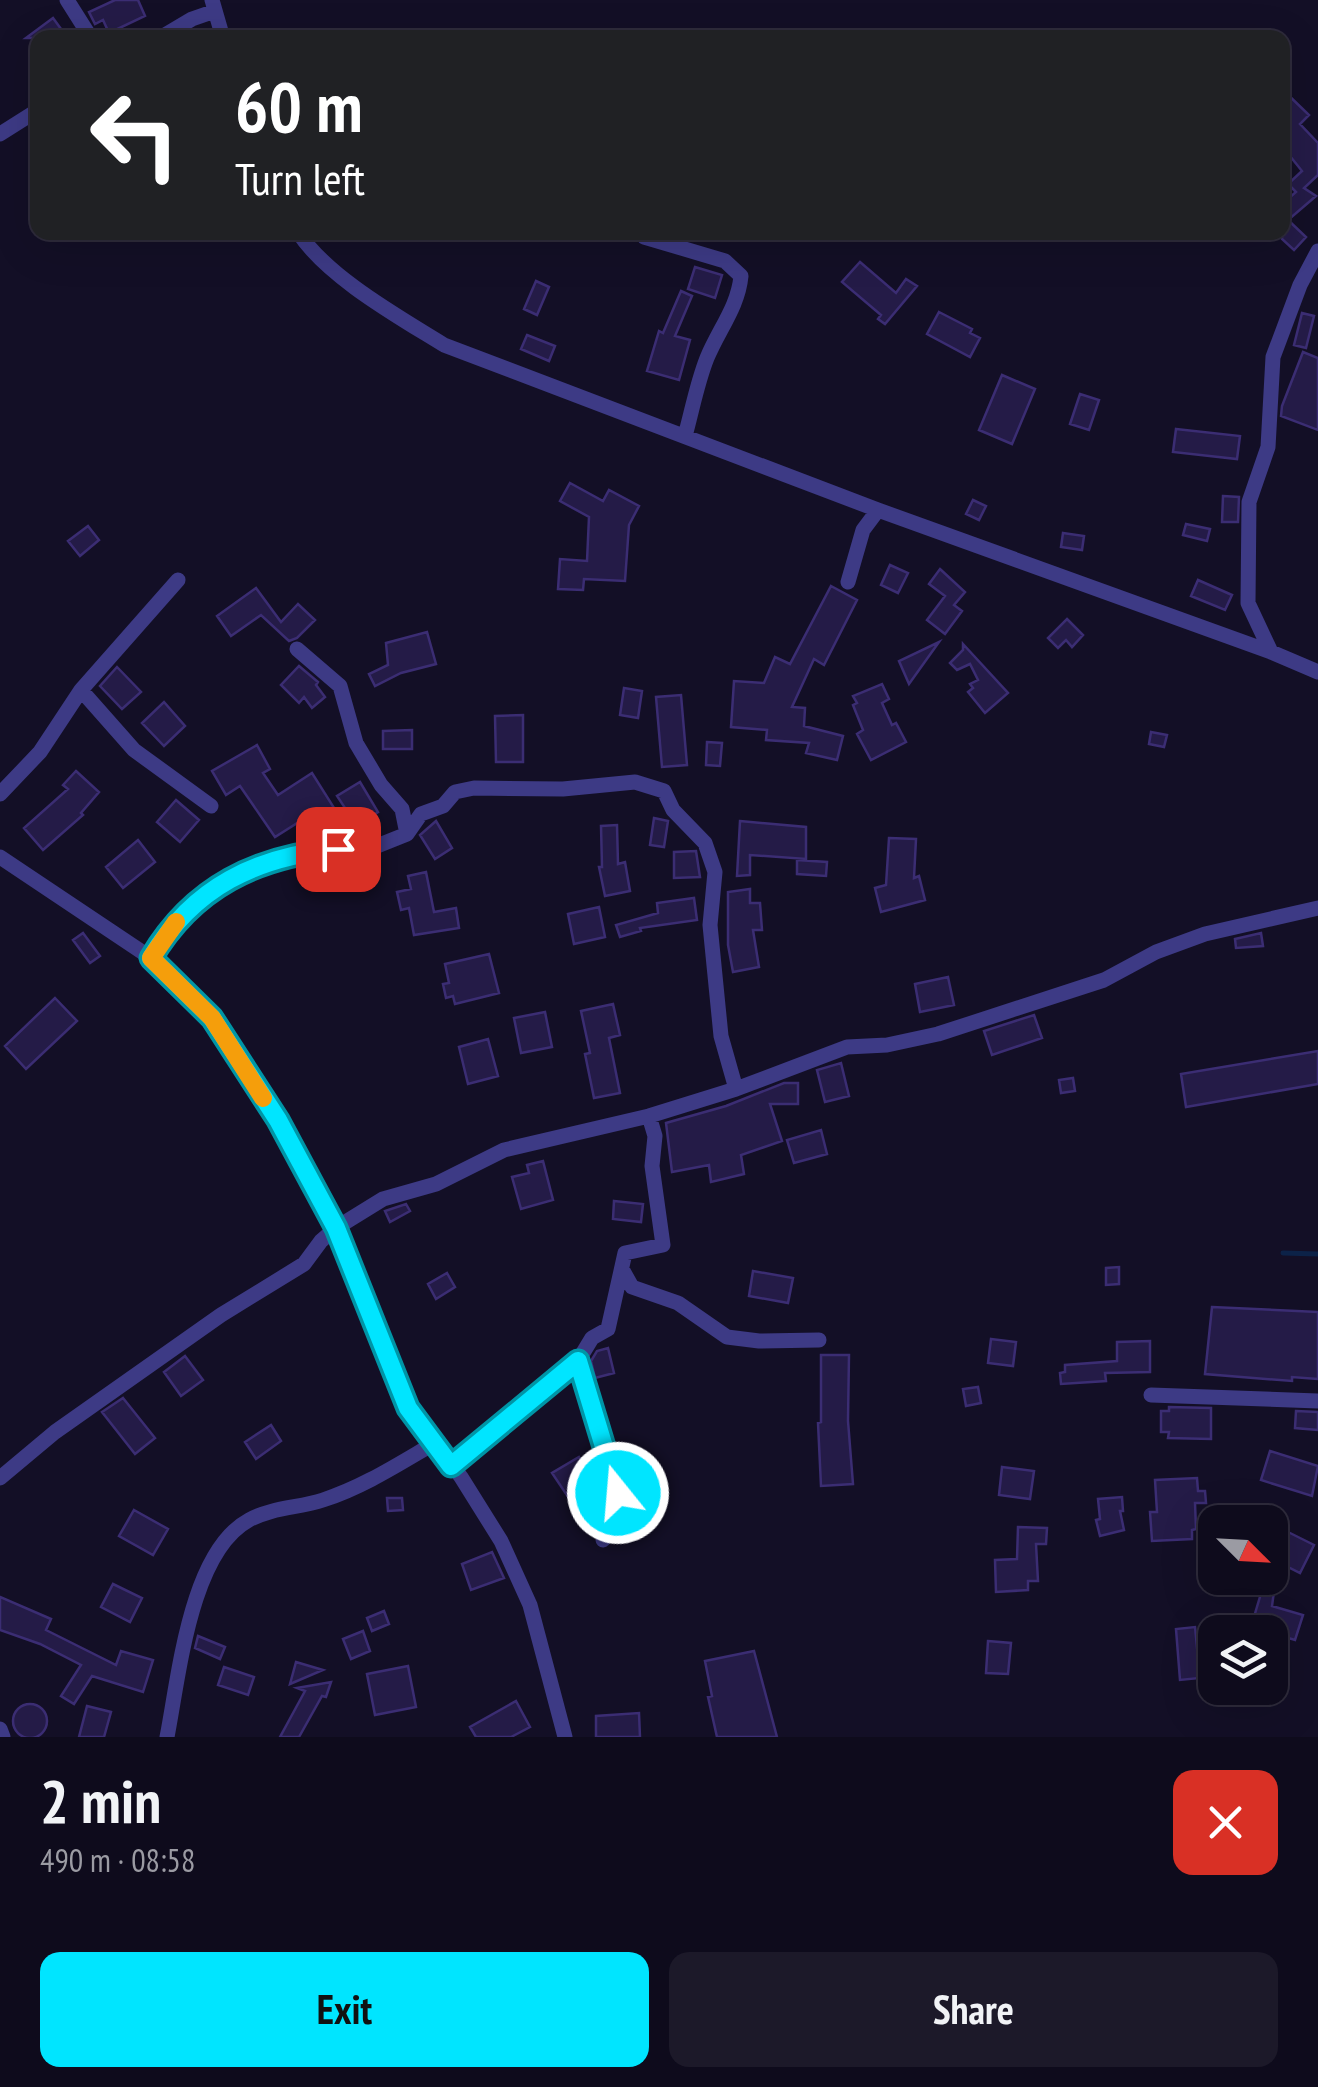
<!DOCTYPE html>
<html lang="en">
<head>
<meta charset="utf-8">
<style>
	body { margin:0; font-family:"PT Sans Narrow",sans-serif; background:#1c1929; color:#f1f3f6; height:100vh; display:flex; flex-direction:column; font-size:38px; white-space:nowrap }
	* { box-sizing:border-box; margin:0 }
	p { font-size:32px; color:#9b9ba3 }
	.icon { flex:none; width:55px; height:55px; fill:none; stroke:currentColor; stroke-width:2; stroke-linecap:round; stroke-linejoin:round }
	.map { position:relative; height:1737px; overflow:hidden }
	.side { display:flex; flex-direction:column; background:#0e0b1c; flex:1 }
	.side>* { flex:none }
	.banner { position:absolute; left:30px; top:30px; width:1260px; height:210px; border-radius:20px; box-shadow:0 10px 40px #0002,0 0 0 2px #2e2b3b; background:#202124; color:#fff; overflow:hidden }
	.needle { width:65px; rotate:114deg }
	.fabs { position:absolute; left:1198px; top:1505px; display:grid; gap:20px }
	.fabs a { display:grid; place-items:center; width:90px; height:90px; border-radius:20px; background:#0e0b1c; box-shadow:0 10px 40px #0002,0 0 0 2px #2e2b3b; font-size:50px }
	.pin { position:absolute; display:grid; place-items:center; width:85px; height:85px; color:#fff; margin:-42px; border-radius:20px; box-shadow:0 5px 15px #0006 }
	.me { position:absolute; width:110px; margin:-55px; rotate:343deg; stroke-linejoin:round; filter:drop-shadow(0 0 8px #0008) }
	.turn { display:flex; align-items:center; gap:35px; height:210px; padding:0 40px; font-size:45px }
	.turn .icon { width:130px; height:130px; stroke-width:2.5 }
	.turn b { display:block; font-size:70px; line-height:85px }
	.round { display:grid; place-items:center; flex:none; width:105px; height:105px; border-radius:20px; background:#1c1929 }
	.summary { display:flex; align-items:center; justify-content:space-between; height:170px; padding:0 40px }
	h1 { font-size:60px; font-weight:600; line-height:75px }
	.action { display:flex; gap:20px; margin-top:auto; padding:20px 40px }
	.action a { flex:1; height:115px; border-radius:20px; background:#00e5ff; color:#111; font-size:40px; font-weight:600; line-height:115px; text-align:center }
	.action a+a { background:#1c1929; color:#f1f3f6 }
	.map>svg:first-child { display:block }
</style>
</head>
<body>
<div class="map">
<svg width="1318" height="1737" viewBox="0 0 1318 1737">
	<rect width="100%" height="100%" fill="#130f26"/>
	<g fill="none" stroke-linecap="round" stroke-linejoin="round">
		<!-- stream -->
		<path stroke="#0c2248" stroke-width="5" d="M1283,1253L1318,1254"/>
	</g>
	<!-- building -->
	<path fill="#241b47" stroke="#3b2d73" stroke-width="2.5" d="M115,0H138L145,16L109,33L103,20L95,24L89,12Z
		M53,18L61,29L58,31L62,38H26Z
		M1282,89L1309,115L1300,124L1318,143V175L1304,188L1316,196L1288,220L1306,237L1294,250L1282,239V204L1296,192L1288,184L1302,171L1282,146Z
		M860,262L896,293L906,279L917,286L885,324L878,319L881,315L842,282Z
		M695,267L722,275L715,298L688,289Z
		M536,281L549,287L537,315L524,309Z
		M681,291L692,296L675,336L690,340L679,380L647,371L659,331L663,333Z
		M939,312L972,329L970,333L980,338L970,357L927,334Z
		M1302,313L1314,316L1306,348L1294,345Z
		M527,335L555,346L549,361L521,349Z
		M1303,352L1318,358V430L1281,416L1282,406Z
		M1002,375L1035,389L1012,444L979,430Z
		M1080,394L1099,400L1089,430L1070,424Z
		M1176,429L1240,436L1237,459L1173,452Z
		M570,483L603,501L609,490L639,506L629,525L625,581L584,579L583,590L558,589L560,559L587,561L589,517L560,501Z
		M1223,496L1239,497L1238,522H1222Z
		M973,500L986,506L979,520L966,514Z
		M1186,524L1210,529L1207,541L1183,535Z
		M88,526L99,540L80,556L68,541Z
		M1063,533L1084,536L1082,550L1061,547Z
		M890,565L908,573L898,593L881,585Z
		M940,569L965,592L954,605L962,611L945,634L927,620L945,596L929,584Z
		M1198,580L1232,595L1225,610L1191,596Z
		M831,586L857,600L824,665L814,659L792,707L805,708L804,726L843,736L837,760L806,753L809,743L766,740L767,730L731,727L734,681L764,683L775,657L790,664Z
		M256,588L281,622L298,604L315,620L297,638L289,641L261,615L231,636L217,616Z
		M1067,619L1083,635L1072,647L1066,640L1058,648L1048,638Z
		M427,632L436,664L401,673L375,686L369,674L388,665L386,643Z
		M939,642L909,684L899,661Z
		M963,644L1008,693L985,713L968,692L973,688L970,684L978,680L970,664L957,670L950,663L963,650Z
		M299,666L318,682L316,685L325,697L312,708L304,697L299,703L281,685Z
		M117,667L141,692L122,709L100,686Z
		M882,684L889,699L882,703L892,725L896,723L906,742L871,760L857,734L863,730L853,705L857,703L853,696Z
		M624,688L642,691L638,718L620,715Z
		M681,695L687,765L662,767L656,697Z
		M164,702L185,726L164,746L142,723Z
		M523,715V762H496L495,716Z
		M412,730V749H383V731Z
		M1151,732L1167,735L1164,747L1149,744Z
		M707,742L722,743L720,766L706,765Z
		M257,745L270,769L263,773L278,795L312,773L336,811L316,824L310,815L275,837L240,786L226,795L212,771Z
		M76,771L99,792L81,813L83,815L43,850L24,828L68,789L63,785Z
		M360,782L378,812L357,826L337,796Z
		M176,800L199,820L180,842L157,822Z
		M654,818L668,821L664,847L650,845Z
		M436,821L452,848L435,859L420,835Z
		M740,821L806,827V859L750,855V875L737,876Z
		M617,825L618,864L625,862L630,891L605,896L599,867H602L601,826Z
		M889,838L916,839L914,878L919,876L925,900L881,912L875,888L886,885Z
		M138,840L155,862L123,888L106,867Z
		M696,851L700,877L674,878V852Z
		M797,860L827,862L826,876L797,874Z
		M426,872L434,912L456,908L459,928L414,935L409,908L401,910L397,892L411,889L408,876Z
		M750,889V903H760L762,930H753L759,967L733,972L728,945V892Z
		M694,898L697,920L640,928L641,931L620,937L616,925L658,913L657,903Z
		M599,907L605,937L574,944L568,914Z
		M83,933L100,956L90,963L73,940Z
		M1261,933L1263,946L1236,948L1235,939Z
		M489,954L499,993L455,1004L453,996L446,998L443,984L449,983L445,964Z
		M948,977L954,1005L920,1012L915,984Z
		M55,998L77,1021L26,1069L5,1046Z
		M613,1004L620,1035L609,1038L620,1093L594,1098L585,1054L590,1053L581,1011Z
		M545,1012L552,1047L521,1053L514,1018Z
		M1034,1015L1042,1038L992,1055L984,1031Z
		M488,1039L498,1076L468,1084L459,1047Z
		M1318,1051V1084L1186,1107L1181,1074Z
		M841,1063L849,1096L825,1102L817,1070Z
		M1073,1078L1075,1091L1061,1093L1059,1080Z
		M784,1083H798V1104H770L782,1141L741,1155L744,1174L711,1182L709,1165L672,1172L666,1123L726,1106Z
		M821,1130L827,1154L794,1163L787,1140Z
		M543,1161L553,1200L521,1209L512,1177L529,1173L527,1165Z
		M614,1201L643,1204L641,1222L613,1219Z
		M406,1204L410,1211L390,1222L385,1211Z
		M1119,1267V1284L1106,1285V1268Z
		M753,1271L793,1278L788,1303L749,1296Z
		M447,1273L455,1287L436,1299L428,1284Z
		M1212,1307L1318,1312V1379L1292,1377V1381L1205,1374Z
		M991,1339L1016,1342L1013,1366L988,1363Z
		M1150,1341V1372L1105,1373L1106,1381L1061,1384L1060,1373L1065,1372V1365L1117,1361V1342Z
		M608,1348L614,1373L595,1378L591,1361L597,1351Z
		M821,1355H849L848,1421L853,1484L821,1486L818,1423L821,1422Z
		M185,1356L203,1380L181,1396L164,1372Z
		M978,1387L981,1403L966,1406L963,1389Z
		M123,1398L155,1438L135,1454L102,1412Z
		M1169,1407L1211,1408V1439L1168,1438L1169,1432H1161V1411H1169Z
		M1296,1411L1318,1412V1430L1295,1428Z
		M271,1425L281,1441L256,1459L245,1442Z
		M1270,1451L1318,1466L1312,1496L1261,1480Z
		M579,1457L592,1480L589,1482L609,1509L587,1525L552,1473Z
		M1002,1467L1034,1471L1030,1499L999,1495Z
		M1197,1478L1198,1491H1205L1206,1503H1195L1196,1529L1192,1530V1539L1152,1541L1150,1512H1157L1155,1480Z
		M1122,1497L1123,1511H1120L1124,1530L1100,1536L1096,1520L1100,1519L1098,1499Z
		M387,1498H402L403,1510L388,1511Z
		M134,1510L168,1529L153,1555L119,1536Z
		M1018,1527L1047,1528L1046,1544H1036L1038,1581H1028V1590L996,1592L995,1560L1017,1559Z
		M1280,1528L1314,1545L1300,1573L1278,1562L1272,1606L1303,1615L1295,1640L1251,1627L1262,1590L1228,1585L1229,1578H1270V1548Z
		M492,1552L504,1578L471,1590L462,1564Z
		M113,1584L142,1598L130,1622L101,1607Z
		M0,1597L51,1619L46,1630L116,1665L121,1651L153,1660L143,1692L92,1676L74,1704L61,1696L81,1665L40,1644L0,1630Z
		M384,1611L389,1624L372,1631L367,1618Z
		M1195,1627L1200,1678L1180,1680L1176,1629Z
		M363,1631L370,1651L351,1659L343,1639Z
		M198,1636L225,1647L220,1659L195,1648Z
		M988,1641L1011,1643L1008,1674L986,1673Z
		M754,1651L777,1737H717L708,1697L712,1696L705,1661Z
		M296,1662L323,1670L290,1684Z
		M408,1666L416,1707L375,1715L367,1674Z
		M224,1667L254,1677L248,1695L218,1685Z
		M331,1682L326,1697L322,1696L299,1737H280L305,1691L297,1688Z
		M516,1701L530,1727L511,1737H476L470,1727Z
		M13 1721a17 17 0 1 1 34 0a17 17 0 1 1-34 0Z
		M87,1706L111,1712L104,1737H79Z
		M639,1713L640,1737H596V1716Z"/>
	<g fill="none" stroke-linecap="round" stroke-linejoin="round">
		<!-- street -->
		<path stroke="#3d3a85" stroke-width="15" d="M67,0L91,38
			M212,0L223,38
			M160,38L192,19L215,11
			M0,134L38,110
			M298,232C327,277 399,317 444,345L878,510L1271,652L1318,672
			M644,237L725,261L741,276C738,307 719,329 707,358C697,383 692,411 685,436
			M848,582L863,530L878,510
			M297,649L340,686L356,743L381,785L402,809L407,834
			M1271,652L1248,603L1249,502L1268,447L1273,357L1300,285L1318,251
			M81,690L134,750L211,806
			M0,794L40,752L81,690L178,580
			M0,857L151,958L212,1017L278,1120L336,1228L408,1408L461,1477L501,1541L530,1605L565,1737
			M151,958L167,930L208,892L245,870L298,853L377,846L407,834L421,814L443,806L455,792L474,788L563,789L635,782L664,791L673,810L705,843L715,872L710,925L721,1036L736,1089
			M622,1269L632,1287L678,1303L727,1337L759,1341L819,1340
			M578,1361L621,1511L613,1529L603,1540
			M1151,1395L1318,1401
			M451,1466L578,1361L592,1338L608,1329L625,1253L663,1245L652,1166L655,1136L649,1116
			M0,1478L55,1432L221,1315L304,1264L321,1241L336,1228L383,1199L436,1184L504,1150L649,1116L736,1089L847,1047L887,1045L938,1034L1104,980L1156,952L1205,934L1318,908
			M0,1729L3,1737
			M167,1737C179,1676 190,1552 249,1520C273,1507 299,1508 323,1500C363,1487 397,1465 433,1444"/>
	</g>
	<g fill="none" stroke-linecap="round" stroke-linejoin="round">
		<defs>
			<path id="route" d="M338,849C257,856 193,887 151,958L212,1018L278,1120L336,1228L408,1408L451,1466L578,1361L618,1493"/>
		</defs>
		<!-- route casing -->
		<use href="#route" stroke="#0095a6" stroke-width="25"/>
		<!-- route -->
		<use href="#route" stroke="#00e5ff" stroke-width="18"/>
		<!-- slow -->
		<path stroke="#f59e0b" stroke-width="18" d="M176,922L151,958L212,1018L263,1098"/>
	</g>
</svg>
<div class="fabs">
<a><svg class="needle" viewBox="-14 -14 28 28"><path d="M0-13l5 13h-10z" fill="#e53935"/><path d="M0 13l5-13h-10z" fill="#9b9ba3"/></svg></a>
<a><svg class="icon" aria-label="layers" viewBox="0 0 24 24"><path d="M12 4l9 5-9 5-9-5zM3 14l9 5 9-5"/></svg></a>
</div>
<div class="pin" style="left:338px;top:849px;background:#d93025"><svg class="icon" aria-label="arrive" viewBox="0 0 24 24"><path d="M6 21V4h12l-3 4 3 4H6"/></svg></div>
<svg class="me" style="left:618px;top:1493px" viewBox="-20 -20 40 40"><circle r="17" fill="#00e5ff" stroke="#fff" stroke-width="3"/><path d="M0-11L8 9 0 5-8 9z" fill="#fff"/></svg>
<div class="banner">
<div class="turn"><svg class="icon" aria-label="left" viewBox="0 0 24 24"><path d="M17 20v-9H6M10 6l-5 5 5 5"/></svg><div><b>60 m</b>Turn left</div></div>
</div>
</div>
<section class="side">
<div class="summary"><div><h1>2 min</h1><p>490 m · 08:58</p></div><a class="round" style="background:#d93025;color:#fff"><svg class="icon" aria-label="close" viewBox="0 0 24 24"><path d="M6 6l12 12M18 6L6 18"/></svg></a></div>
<div class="action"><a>Exit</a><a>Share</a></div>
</section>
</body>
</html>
